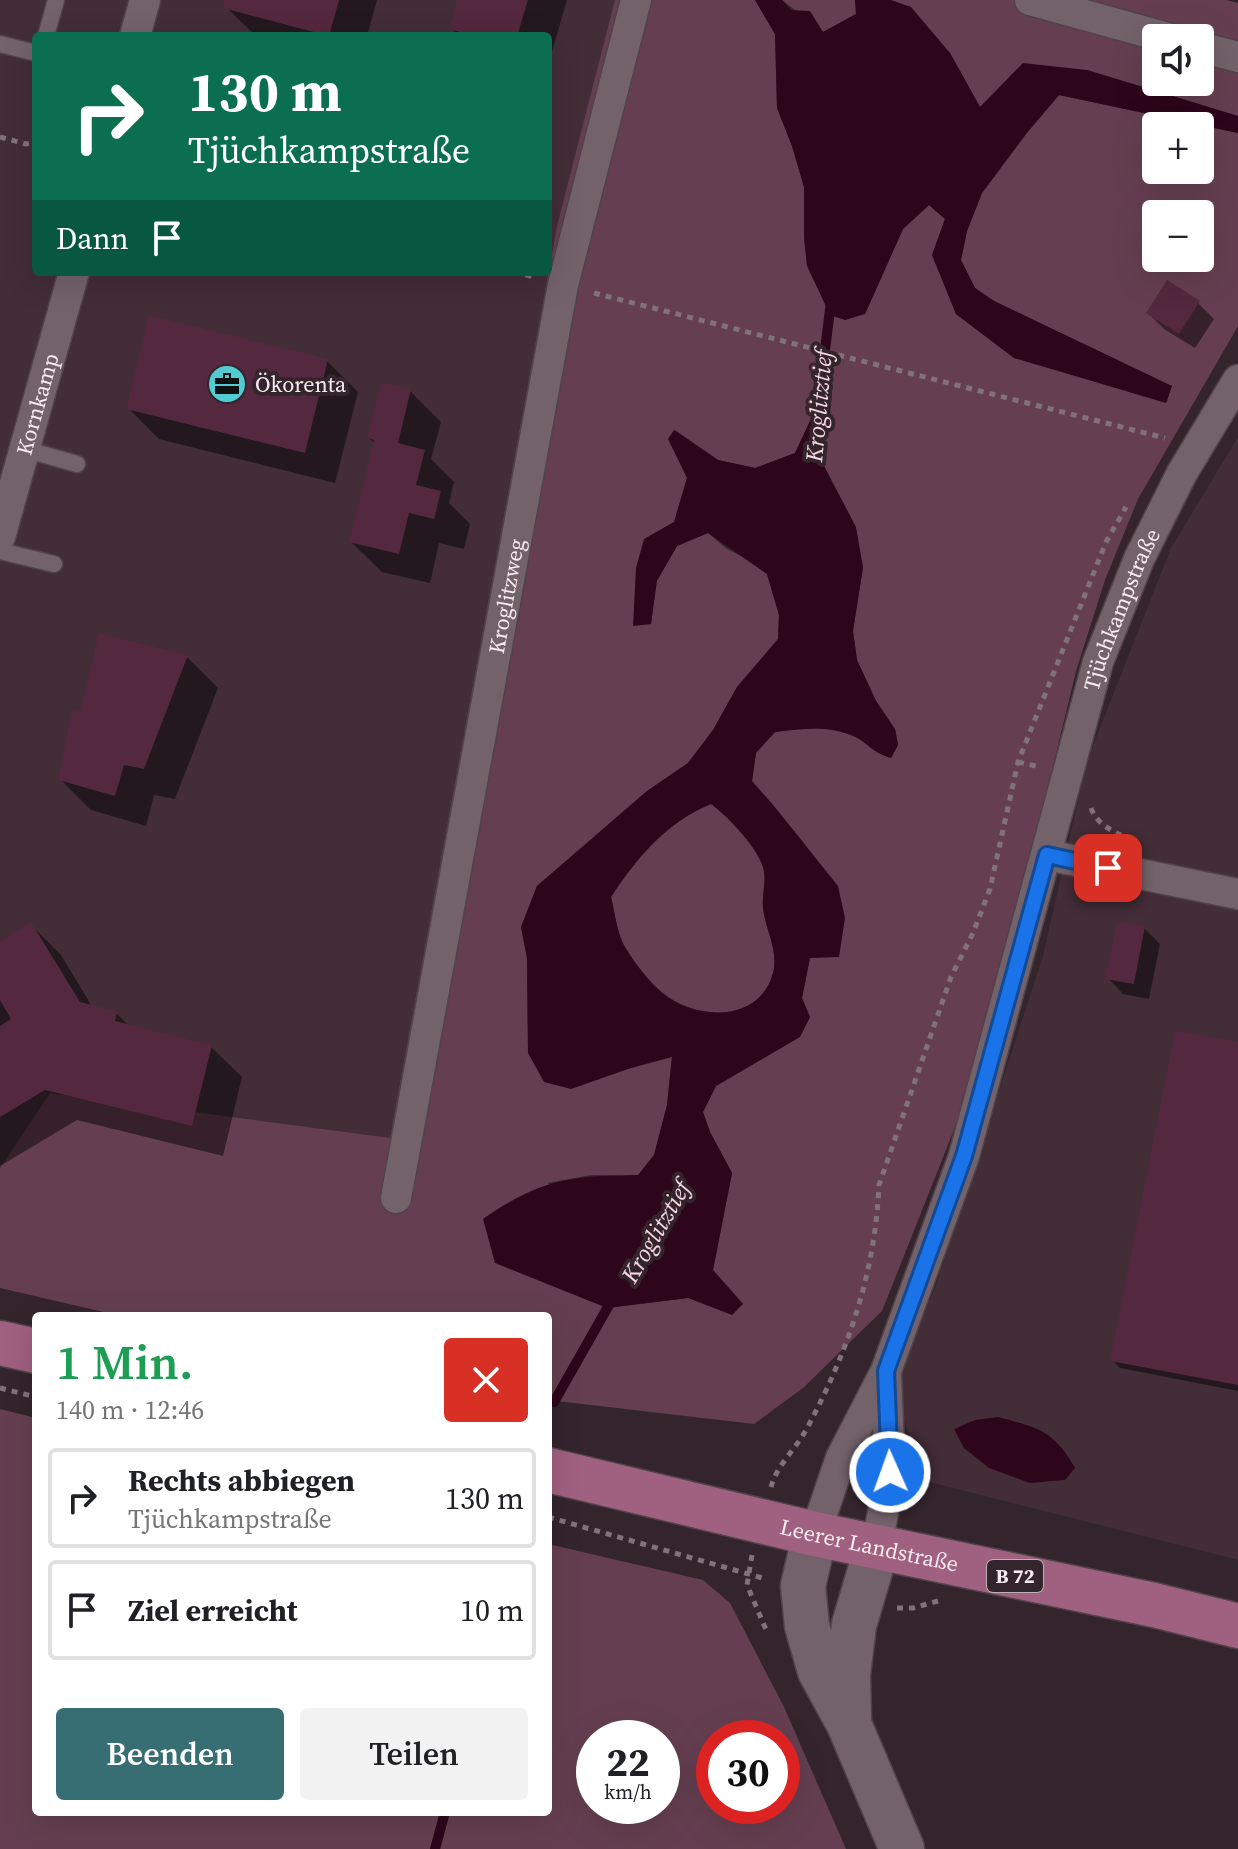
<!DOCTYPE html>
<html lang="de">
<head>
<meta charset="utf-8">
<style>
	body { margin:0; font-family:"Source Serif 4",serif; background:#f2f2f2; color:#202124; height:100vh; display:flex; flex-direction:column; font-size:30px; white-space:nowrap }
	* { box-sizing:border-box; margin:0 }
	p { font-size:26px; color:#757577 }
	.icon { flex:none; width:44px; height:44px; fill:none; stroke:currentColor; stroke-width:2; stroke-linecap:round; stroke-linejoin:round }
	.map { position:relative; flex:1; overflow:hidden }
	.sheet { position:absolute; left:32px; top:1312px; width:520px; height:504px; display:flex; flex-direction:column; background:#fff; border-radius:8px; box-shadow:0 8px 32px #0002 }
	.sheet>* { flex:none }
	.guide { position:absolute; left:32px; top:32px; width:520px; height:244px; border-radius:8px; box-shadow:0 8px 32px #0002; background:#0b6e4f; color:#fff; overflow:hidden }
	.fabs { position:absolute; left:1142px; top:24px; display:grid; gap:16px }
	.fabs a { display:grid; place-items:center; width:72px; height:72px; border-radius:8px; background:#fff; box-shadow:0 8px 32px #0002; font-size:40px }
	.speed { position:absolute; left:576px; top:1720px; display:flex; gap:16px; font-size:40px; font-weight:700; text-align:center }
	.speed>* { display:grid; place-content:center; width:104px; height:104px; border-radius:50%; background:#fff; box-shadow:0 8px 32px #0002; line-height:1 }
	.speed small { font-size:20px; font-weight:400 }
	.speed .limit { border:12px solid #d22; background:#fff; color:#111 }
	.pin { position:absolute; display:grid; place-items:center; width:68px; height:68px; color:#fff; margin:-34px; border-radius:16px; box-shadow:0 4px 12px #0006 }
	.me { position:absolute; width:88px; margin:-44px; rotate:358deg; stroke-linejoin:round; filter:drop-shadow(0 0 6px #0008) }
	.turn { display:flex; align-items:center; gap:28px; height:168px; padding:0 24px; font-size:36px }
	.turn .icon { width:104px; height:104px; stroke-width:2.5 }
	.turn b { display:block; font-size:56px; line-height:68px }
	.then { display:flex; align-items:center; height:76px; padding:0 24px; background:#0003; gap:16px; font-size:30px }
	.round { display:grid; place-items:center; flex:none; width:84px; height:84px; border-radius:8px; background:#f2f2f2 }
	.overview { display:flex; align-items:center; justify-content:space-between; height:136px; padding:0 24px }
	h1 { font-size:48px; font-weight:600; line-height:60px; color:#1e9e55 }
	.primary-button { display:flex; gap:16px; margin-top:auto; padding:16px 24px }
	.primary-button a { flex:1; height:92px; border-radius:8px; background:#366e73; color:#fff; font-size:32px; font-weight:600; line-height:92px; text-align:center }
	.primary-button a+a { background:#f2f2f2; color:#202124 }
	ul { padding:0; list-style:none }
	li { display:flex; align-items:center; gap:24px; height:100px; margin:0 16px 12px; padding:0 8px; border:4px solid #e0e0e0; border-radius:8px }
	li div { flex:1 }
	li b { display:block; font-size:30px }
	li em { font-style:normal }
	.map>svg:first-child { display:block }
</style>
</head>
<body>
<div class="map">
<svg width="1238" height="1849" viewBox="0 0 1238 1849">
	<rect width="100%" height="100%" fill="#34252c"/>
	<!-- built -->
	<path fill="#432d37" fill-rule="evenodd" d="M0,0H636L398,1194L0,1195ZM36,36H548V272H36Z
		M1238,437V1560L922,1480L893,1380L934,1291L1043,956L1087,761L1171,548Z"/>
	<!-- green -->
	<path fill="#653f51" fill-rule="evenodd" d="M615,0H755L775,34L777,108L792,146L804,187V237L807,266L865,314L903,229L929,205L945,219L932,255L956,314L1014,358L1167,402L1171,386L994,301L975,288L961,260L967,231L982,193L1026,134L1059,95L1238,133V326L1138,499L1105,580L1076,671L1000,985L959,1117L882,1311L803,1388L754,1424L548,1400V1316H121L0,1288V1168L50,1093L390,1138L557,226ZM1156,126H1200V170H1156ZM1156,214H1200V258H1156ZM816,410L823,464L863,567L853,631L857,660L876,701L895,729L898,745L891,758C876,754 870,747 858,738C834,722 802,729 775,732L756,753L752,781L804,843L810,958L802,998L810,1017L800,1036L716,1086L703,1112L710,1132L732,1173L713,1270L743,1304L688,1298L607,1308L548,1183L591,1175L638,1176L654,1155L667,1105L672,1056L631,1068L528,1053L527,958L521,927L537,886L647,791L688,763L713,730L737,687L778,639L779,615L767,574L751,561L727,549L708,533L677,546L656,581L651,624L644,540L674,522L687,478L669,439L675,430L718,460L755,468L795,453Z
		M782,0H855L856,14L823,32Z
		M891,0H1226L1238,3V116L1087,70L980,107L950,53ZM1156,38H1200V82H1156Z
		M711,804C728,817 761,849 764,871C766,882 762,895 763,908C765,929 779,951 773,973C760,1023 696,1021 662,992C649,982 635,963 626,950C617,936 615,913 611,897C639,856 665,823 711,804Z
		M0,1409L36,1418V1812H548V1544L703,1580L730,1603L784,1707L846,1849H0ZM662,1738V1806H594V1738ZM782,1738V1806H714V1738Z"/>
	<!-- water -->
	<path fill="#2e061c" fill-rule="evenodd" d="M755,0H782L791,10L810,11L823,32L856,14L855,0H891L911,7L950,53L980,107L1023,63L1087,70L1238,116V133L1059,95L1026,134L982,193L967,231L961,260L975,288L994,301L1172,386L1166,403L1014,358L956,314L932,255L945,219L929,205L903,229L865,314L845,320L830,315L807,266L804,237V187L792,146L777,108L775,34Z
		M816,408L823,464L856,527L863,567L853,631L857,660L876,701L895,729L898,745L891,758C873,753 868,742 853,736C826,725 803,729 775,732L756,753L752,781L774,806L838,886L845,918L839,957L810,958L802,998L810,1017L800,1037L716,1086L703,1112L710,1132L732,1173L713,1270L743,1304L732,1315L688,1298L607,1308L495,1263L483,1219C541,1179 569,1176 638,1175L654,1155L667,1105L672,1057L631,1068L571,1089L544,1082L528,1053L527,958L521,927L537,886L647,791L688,763L713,730L737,687L778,639L779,615L767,574L708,533L677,546L657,581L651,624L633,626L636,568L644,539L674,522L687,478L668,439L674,430L718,460L755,468L795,453ZM711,804C728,816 760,850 764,871C766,882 762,895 763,907C765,929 779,950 773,973C760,1023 696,1021 662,993C649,982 635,963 627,950C617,936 615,913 611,897C637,857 667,822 711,804Z
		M998,1417C1039,1428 1053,1430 1075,1468L1065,1480L1030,1483L989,1468L964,1448L954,1429L975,1420Z"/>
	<!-- shadow -->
	<path fill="#0007" d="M231,0H377L367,36H256L228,9Z
		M473,0H567L548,65V36H459L451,28Z
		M1198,303L1214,319L1195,348L1164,329L1148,313Z
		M327,361L358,392L335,483L159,439L128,408Z
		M410,391L441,422L431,459L454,482L449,503L470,524L464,549L439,543L430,583L382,572L351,542L375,444L369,438Z
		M100,636L187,657L218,688L175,799L154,795L146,826L91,810L60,779L82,714Z
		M31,925L61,955L93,1008L116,1013L129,1026L211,1047L242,1077L223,1156L77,1120L0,1166V943Z
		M1144,928L1160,944L1149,999L1123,994L1108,978Z
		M1238,1044V1391L1120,1368L1112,1360Z"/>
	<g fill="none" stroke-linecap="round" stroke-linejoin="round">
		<!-- stream -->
		<path stroke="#2e061c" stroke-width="10" d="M816,421L831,302
			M554,1402L613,1298
			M435,1849L445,1812"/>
	</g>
	<!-- building -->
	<path fill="#54283e" d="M224,0H339L329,36L223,8Z
		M457,0H528L517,36H475L449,29Z
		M1167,280L1200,301L1179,334L1146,313Z
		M149,315L328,359L305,453L126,409Z
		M381,382L411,389L398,443L425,450L416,485L441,491L434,519L409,513L399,554L349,542L374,440L367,438Z
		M99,633L188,655L144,769L124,765L115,796L58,780L72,710L80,712Z
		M1117,921L1145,926L1134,984L1105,979Z
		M31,922L80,1002L117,1011L115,1021L212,1045L192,1126L45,1090L0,1117V1026L11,1019L0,1000V941Z
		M1175,1030L1238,1042V1385L1110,1361Z"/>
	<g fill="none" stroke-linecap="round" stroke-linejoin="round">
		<defs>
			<path id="lane" d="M46,36L56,0
				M0,44L36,53
				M24,449L77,464
				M0,551L54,564"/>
			<g id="street">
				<path d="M1030,0L1168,38"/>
				<path d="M135,36L145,0"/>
				<path d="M1200,47L1238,57"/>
				<path id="s1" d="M0,537L74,272"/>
				<path d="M1047,855L1238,894"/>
				<path id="s2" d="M396,1198L563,285L636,0"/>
				<path id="s3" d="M815,1534L841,1458L886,1371L964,1156L1098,662L1139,559L1182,473L1238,380"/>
				<path d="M877,1547L890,1472L886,1373"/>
			</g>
			<path id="secondary" d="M815,1534L803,1586L807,1626L820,1671L849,1724L902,1849
				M849,1721L848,1674L854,1625L877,1547"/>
			<g id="primary">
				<path d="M0,1343L36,1351"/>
				<path id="s4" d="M548,1470L815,1534L1154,1605L1238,1626"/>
			</g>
		</defs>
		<!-- lane casing -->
		<use href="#lane" stroke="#504349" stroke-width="19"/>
		<!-- street casing -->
		<use href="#street" stroke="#504349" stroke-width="33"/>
		<!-- secondary casing -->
		<use href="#secondary" stroke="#504349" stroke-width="47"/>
		<!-- primary casing -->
		<use href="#primary" stroke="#504349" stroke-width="47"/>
		<!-- path -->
		<path stroke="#807278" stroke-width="5" stroke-dasharray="6 6" stroke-linecap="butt" d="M0,137L26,144L36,142
			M514,272L534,277
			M594,293L1165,438
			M1018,762L1040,767
			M1091,808C1096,822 1108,829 1121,835
			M0,1388L36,1397
			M771,1487C777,1465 795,1450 806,1430C848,1352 875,1274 879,1185L951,977L973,933L990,889L1018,762L1106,542L1126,507
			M548,1517L766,1579
			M752,1555L747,1585L767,1632
			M897,1608H913L938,1601"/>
		<!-- lane -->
		<use href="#lane" stroke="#74626a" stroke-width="16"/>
		<!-- street -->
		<use href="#street" stroke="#74626a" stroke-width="30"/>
		<!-- secondary -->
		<use href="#secondary" stroke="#74626a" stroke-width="44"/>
		<!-- primary -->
		<use href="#primary" stroke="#a06080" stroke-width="44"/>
	</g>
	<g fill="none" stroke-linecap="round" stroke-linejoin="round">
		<defs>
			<path id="route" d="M890,1472L886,1371L964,1156L1047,855L1108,868"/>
		</defs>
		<!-- route casing -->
		<use href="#route" stroke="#114b97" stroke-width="20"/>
		<!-- route -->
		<use href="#route" stroke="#1a73e8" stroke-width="14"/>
	</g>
	<!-- icons -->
	<defs>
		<symbol id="office-disc" viewBox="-11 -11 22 22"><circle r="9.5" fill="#51ccd3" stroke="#34252c"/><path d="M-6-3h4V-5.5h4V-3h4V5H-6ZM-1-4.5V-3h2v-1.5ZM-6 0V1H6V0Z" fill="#111"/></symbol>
	</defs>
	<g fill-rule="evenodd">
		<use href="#office-disc" x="205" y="362" width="44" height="44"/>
	</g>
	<g text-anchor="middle" stroke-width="8" stroke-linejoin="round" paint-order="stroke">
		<!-- shield labels -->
		<rect fill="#34252c" stroke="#bcb0b4" stroke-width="2" x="987" y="1560" width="56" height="32" rx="6"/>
		<g font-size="20" font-weight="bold" fill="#f6ebef">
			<text x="1015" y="1583">B 72</text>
		</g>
		<!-- poi labels -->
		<g font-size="22" fill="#f6ebef" stroke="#34252c" text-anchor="start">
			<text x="255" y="392">Ökorenta</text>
		</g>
		<!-- street labels -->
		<g font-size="22" fill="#f6ebef" stroke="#34252c">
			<text dy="8" stroke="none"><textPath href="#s1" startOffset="138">Kornkamp</textPath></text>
			<text dy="8" stroke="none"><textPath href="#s2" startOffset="612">Kroglitzweg</textPath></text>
			<text dy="8" stroke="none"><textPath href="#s3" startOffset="976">Tjüchkampstraße</textPath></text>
			<text dy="8" stroke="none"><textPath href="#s4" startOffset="330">Leerer Landstraße</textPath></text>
		</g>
		<!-- water labels -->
		<g font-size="24" font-style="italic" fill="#f7d6e4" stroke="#34252c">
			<text transform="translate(819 406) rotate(-85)" y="8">Kroglitztief</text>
			<text transform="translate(656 1232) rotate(-60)" y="8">Kroglitztief</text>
		</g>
	</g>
</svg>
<div class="fabs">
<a><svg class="icon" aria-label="sound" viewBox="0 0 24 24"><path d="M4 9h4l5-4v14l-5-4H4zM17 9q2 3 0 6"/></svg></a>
<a>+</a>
<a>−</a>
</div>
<div class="speed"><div>22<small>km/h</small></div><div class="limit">30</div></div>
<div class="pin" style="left:1108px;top:868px;background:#d93025"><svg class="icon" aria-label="arrive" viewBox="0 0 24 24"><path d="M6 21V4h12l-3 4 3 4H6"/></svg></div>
<svg class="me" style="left:890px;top:1472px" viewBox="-20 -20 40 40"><circle r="17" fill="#1a73e8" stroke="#fff" stroke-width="3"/><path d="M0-11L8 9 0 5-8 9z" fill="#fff"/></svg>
<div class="guide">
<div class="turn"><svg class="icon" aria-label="right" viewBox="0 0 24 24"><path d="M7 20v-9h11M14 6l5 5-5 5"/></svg><div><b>130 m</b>Tjüchkampstraße</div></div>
<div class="then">Dann<svg class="icon" aria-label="arrive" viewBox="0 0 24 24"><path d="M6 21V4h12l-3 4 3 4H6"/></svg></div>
</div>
<section class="sheet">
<div class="overview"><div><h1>1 Min.</h1><p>140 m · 12:46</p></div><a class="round" style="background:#d93025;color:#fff"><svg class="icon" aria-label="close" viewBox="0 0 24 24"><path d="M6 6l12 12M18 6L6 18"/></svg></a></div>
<ul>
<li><svg class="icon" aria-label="right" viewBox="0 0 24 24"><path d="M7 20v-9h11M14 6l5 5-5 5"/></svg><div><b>Rechts abbiegen</b><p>Tjüchkampstraße</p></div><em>130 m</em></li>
<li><svg class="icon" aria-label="arrive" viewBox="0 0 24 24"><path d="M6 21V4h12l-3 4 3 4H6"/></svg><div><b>Ziel erreicht</b></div><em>10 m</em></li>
</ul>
<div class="primary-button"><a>Beenden</a><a>Teilen</a></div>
</section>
</div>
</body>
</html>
